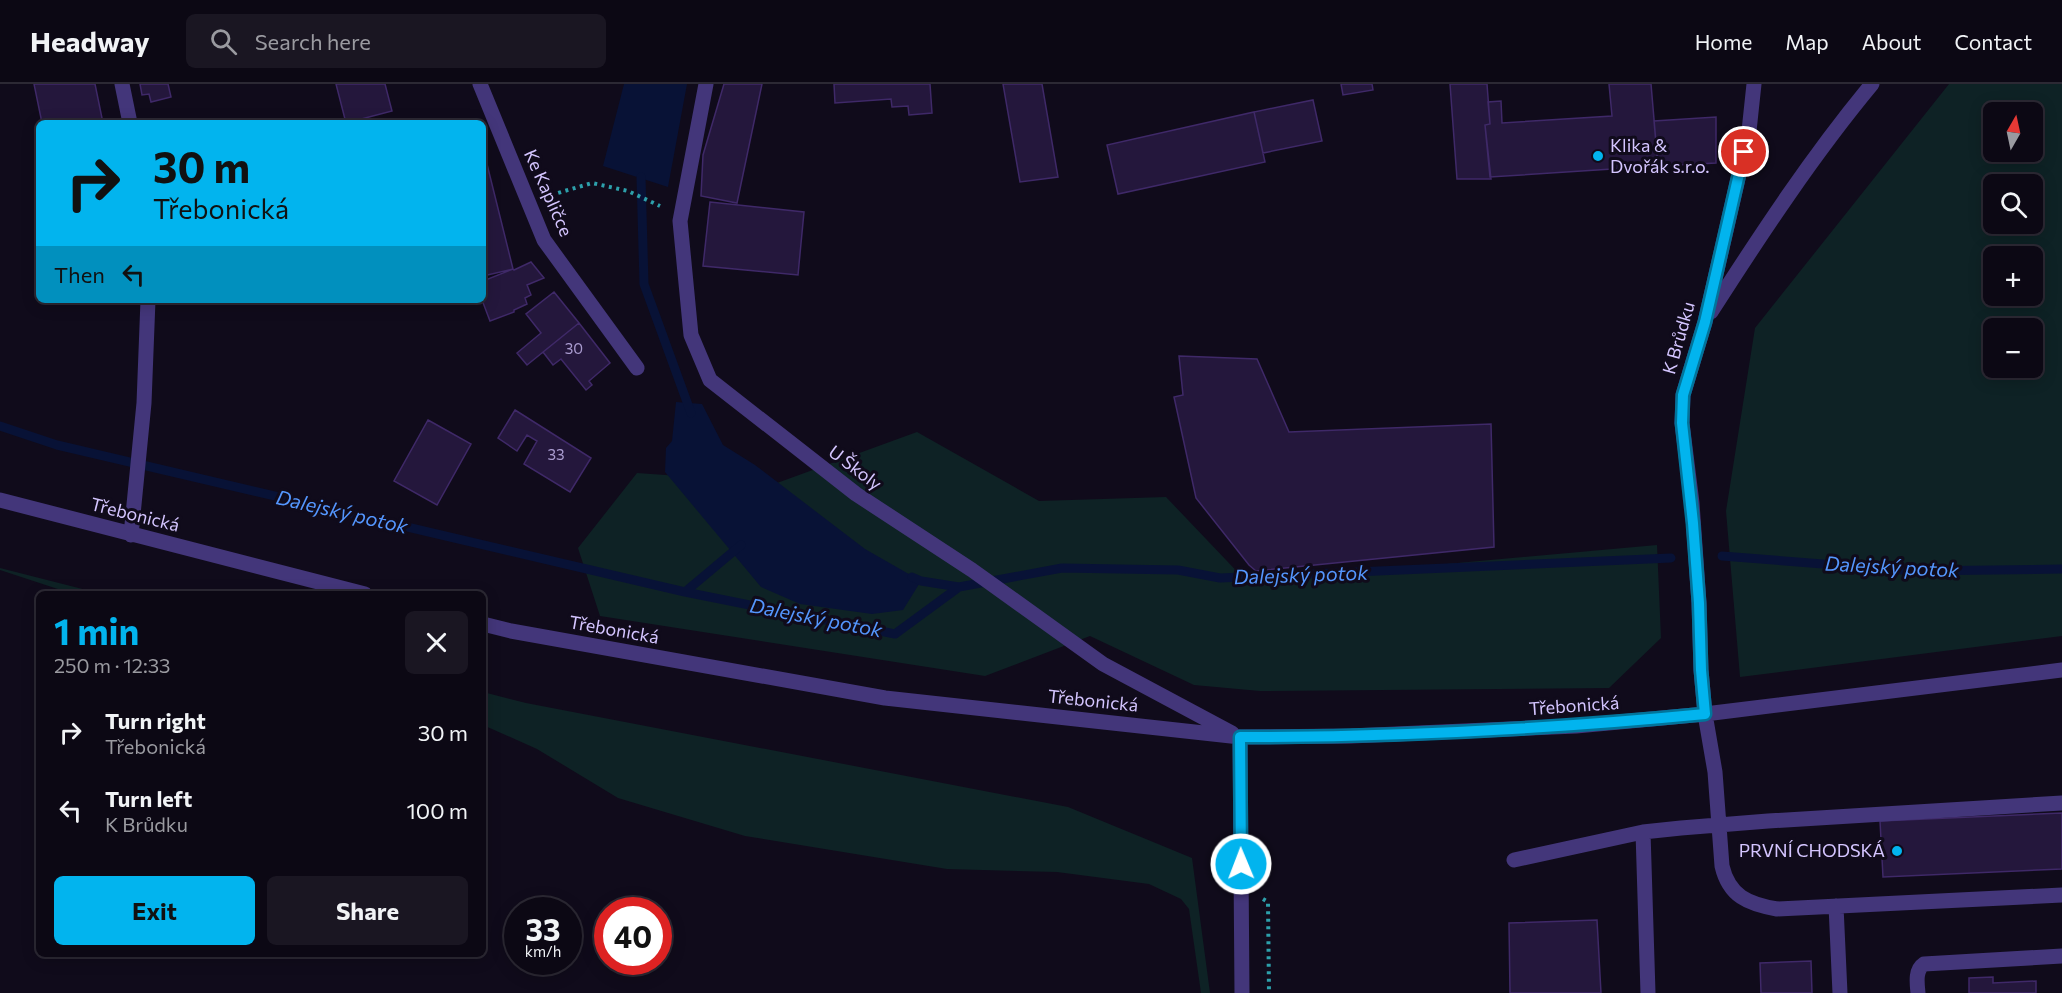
<!DOCTYPE html>
<html lang="en">
<head>
<meta charset="utf-8">
<style>
	body { margin:0; font-family:Commissioner,sans-serif; background:#1a1622; color:#f1f3f6; height:100vh; display:flex; flex-direction:column; font-size:22px; white-space:nowrap }
	* { box-sizing:border-box; margin:0 }
	p { font-size:20px; color:#9a9aa0 }
	.icon { flex:none; width:33px; height:33px; fill:none; stroke:currentColor; stroke-width:2; stroke-linecap:round; stroke-linejoin:round }
	.map { position:relative; flex:1; overflow:hidden }
	.drawer { position:absolute; left:36px; top:507px; width:450px; height:366px; display:flex; flex-direction:column; background:#0c0814; border-radius:9px; box-shadow:0 3px 15px #0003,0 0 0 2px #2c2934 }
	.drawer>* { flex:none }
	.banner { position:absolute; left:36px; top:36px; width:450px; height:183px; border-radius:9px; box-shadow:0 3px 15px #0003,0 0 0 2px #2c2934; background:#02b4ee; color:#111; overflow:hidden }
	.needle { width:39px; rotate:9deg }
	.tools { position:absolute; left:1983px; top:18px; display:grid; gap:12px }
	.tools a { display:grid; place-items:center; width:60px; height:60px; border-radius:9px; background:#0c0814; box-shadow:0 3px 15px #0003,0 0 0 2px #2c2934; font-size:30px }
	.speed { position:absolute; left:504px; top:813px; display:flex; gap:12px; font-size:30px; font-weight:700; text-align:center }
	.speed>* { display:grid; place-content:center; width:78px; height:78px; border-radius:50%; background:#0c0814; box-shadow:0 3px 15px #0003,0 0 0 2px #2c2934; line-height:1 }
	.speed small { font-size:15px; font-weight:400 }
	.speed .limit { border:9px solid #d22; background:#fff; color:#111 }
	.pin { position:absolute; display:grid; place-items:center; width:51px; height:51px; color:#fff; margin:-26px; border:3px solid #fff; border-radius:50%; box-shadow:0 2px 6px #0007 }
	.me { position:absolute; width:66px; margin:-33px; rotate:359deg; stroke-linejoin:round; filter:drop-shadow(0 0 4px #0008) }
	.turn { display:flex; align-items:center; gap:21px; height:126px; padding:0 18px; font-size:27px }
	.turn .icon { width:78px; height:78px; stroke-width:2.5 }
	.turn b { display:block; font-size:42px; line-height:51px }
	.then { display:flex; align-items:center; height:57px; padding:0 18px; background:#0003; gap:12px; font-size:22px }
	.round { display:grid; place-items:center; flex:none; width:63px; height:63px; border-radius:9px; background:#1a1622 }
	.head { display:flex; align-items:center; justify-content:space-between; height:102px; padding:0 18px }
	h1 { font-size:36px; font-weight:700; line-height:45px; color:#02b4ee }
	.primary-button { display:flex; gap:12px; margin-top:auto; padding:12px 18px }
	.primary-button a { flex:1; height:69px; border-radius:9px; background:#02b4ee; color:#111; font-size:24px; font-weight:700; line-height:69px; text-align:center }
	.primary-button a+a { background:#1a1622; color:#f1f3f6 }
	ul { padding:0; list-style:none }
	li { display:flex; align-items:center; gap:18px; height:78px; padding:0 18px }
	li div { flex:1 }
	li b { display:block; font-size:22px }
	li em { font-style:normal }
	header { display:flex; align-items:center; gap:36px; box-sizing:border-box; height:84px; padding:0 30px; background:#0c0814; border-bottom:2px solid #2c2934 }
	header strong { font-size:28px }
	nav { display:flex; gap:33px; margin-inline-start:auto; font-size:21px }
	.search { width:420px; height:54px; background:#1a1622; display:flex; align-items:center; gap:15px; box-sizing:border-box; padding:0 21px; border-radius:9px; color:#9a9aa0; font-size:22px }
	.map>svg:first-child { display:block }
</style>
</head>
<body>
<header>
<strong>Headway</strong>
<div class="search"><svg class="icon" aria-label="search" viewBox="0 0 24 24"><circle cx="10" cy="10" r="6"/><path d="M15 15l6 6"/></svg>Search here</div>
<nav><a>Home</a><a>Map</a><a>About</a><a>Contact</a></nav>
</header>
<div class="map">
<svg width="2062" height="909" viewBox="0 0 2062 909">
	<rect width="100%" height="100%" fill="#100b1b"/>
	<!-- green -->
	<path fill="#0e2225" fill-rule="evenodd" d="M1949,0H2062V552L1740,593L1726,427L1755,244ZM1994,28H2032V68H1994ZM1994,100H2032V140H1994ZM1994,172H2032V212H1994ZM1994,244H2032V284H1994Z
		M917,348L1039,417L1166,413L1247,498L1657,461L1661,554L1609,604L1260,607L1194,601L1090,552L985,592L600,532L578,464L637,389L777,399Z
		M0,484L102,510H73L0,486Z
		M483,608L526,619L1068,723L1192,774L1210,909H1201L1189,825L1181,815L1149,800L1057,788L947,785L745,752L618,714L537,665L483,641Z"/>
	<!-- water -->
	<path fill="#081236" d="M624,0H687L668,103L603,82Z
		M676,318L702,320L723,361L755,381L865,465L921,497L903,526L872,530L800,520L761,503L665,388L666,364L672,357Z"/>
	<g fill="none" stroke-linecap="round" stroke-linejoin="round">
		<!-- stream -->
		<path stroke="#081236" stroke-width="9" d="M641,93L644,200L691,329
			M0,342L57,361L685,508L895,550L959,503L1062,484L1178,486L1220,494L1671,474
			M1722,472L1913,487L2062,485
			M912,493L921,497L959,503
			M685,508L741,461"/>
	</g>
	<!-- building -->
	<path fill="#24173c" stroke="#3f2968" stroke-width="1.5" d="M34,0H95L103,39H42Z
		M140,0H168L171,13L151,18L149,10L142,11Z
		M336,0H385L392,27L346,39Z
		M724,0H762L737,119L701,112L703,71Z
		M834,0H930L932,29L909,31L908,22L892,23L891,15L835,19Z
		M1003,0H1042L1058,93L1020,98Z
		M1341,0H1372L1373,6L1343,11Z
		M1450,0H1487L1490,40L1485,41L1491,95H1457Z
		M1609,0H1651L1658,82L1490,93L1485,41L1490,40L1488,18L1501,17L1502,39L1612,32Z
		M1313,16L1322,57L1263,69L1254,28Z
		M1254,28L1265,78L1118,110L1107,61Z
		M1716,33V79L1658,82L1654,37Z
		M483,64L513,185L483,192Z
		M710,118L804,128L798,191L703,182Z
		M531,178L544,194L527,201L531,211L525,214L527,220L514,226V228L490,237L482,216L483,197L513,185L514,186Z
		M554,208L579,239L527,281L517,269L541,249L526,230Z
		M579,239L610,279L589,297L592,301L586,306L561,275L553,281L543,268Z
		M1179,272L1257,275L1289,348L1491,340L1494,463L1256,487L1249,481L1196,414L1174,313L1183,311Z
		M515,326L591,374L570,408L524,380L537,357L527,351L517,367L498,354Z
		M428,336L471,360L437,421L394,397Z
		M2062,729V785L1883,793L1880,737Z
		M1597,836L1601,909H1510L1509,839Z
		M1811,877L1812,909H1761L1760,879Z
		M1993,893V899L2036,897V909H1969V894Z"/>
	<g fill="none" stroke-linecap="round" stroke-linejoin="round">
		<!-- path -->
		<path stroke="#2da0ab" stroke-width="4" stroke-dasharray="3 4.5" stroke-linecap="butt" d="M551,111L592,99L628,107L660,122
			M1263,815L1268,818L1269,909"/>
		<!-- minor -->
		<path stroke="#43367a" stroke-width="15" d="M122,0L130,39
			M480,0L544,156L637,284
			M706,0L680,137L691,251L710,296L856,410L972,486L1103,580L1232,649
			M1754,0L1749,47L1705,238L1683,311L1682,339L1692,419L1699,519L1701,586L1705,630L1715,688L1722,782C1729,812 1748,820 1777,825L2062,811
			M1711,228C1761,150 1813,71 1872,0
			M0,416L365,510
			M131,451L144,319L148,216
			M483,540L511,547L885,614L1240,653L1351,652L1576,642L1705,630L2062,586
			M1240,653L1242,909
			M1643,748L1648,909
			M1514,776L1643,748L1681,744L1768,737L2062,719
			M1836,822L1840,909
			M1918,909C1917,899 1915,886 1924,880L2062,872"/>
	</g>
	<g fill="none" stroke-linecap="round" stroke-linejoin="round">
		<defs>
			<path id="route" d="M1241,780L1240,653C1396,653 1550,645 1705,630L1701,586L1699,519L1693,439L1682,339L1683,311L1705,238L1744,68"/>
		</defs>
		<!-- route casing -->
		<use href="#route" stroke="#01759b" stroke-width="15"/>
		<!-- route -->
		<use href="#route" stroke="#02b4ee" stroke-width="10"/>
	</g>
	<!-- markers -->
	<g fill="#02b4ee" stroke="#100b1b" stroke-width="2">
		<circle cx="1598" cy="72" r="6"/>
		<circle cx="1897" cy="767" r="6"/>
	</g>
	<g text-anchor="middle" stroke-width="6" stroke-linejoin="round" paint-order="stroke">
		<!-- number labels -->
		<g font-size="15" fill="#a89ace">
			<text x="574" y="270">30</text>
			<text x="556" y="376">33</text>
		</g>
		<!-- poi labels -->
		<g font-size="18" fill="#d4c5ff" stroke="#100b1b" text-anchor="start">
			<text x="1610" y="68">Klika &amp;<tspan x="1610" dy="21">Dvořák s.r.o.</tspan></text>
			<text x="1885" y="773" text-anchor="end">PRVNÍ CHODSKÁ</text>
		</g>
		<!-- street labels -->
		<g font-size="18" fill="#d4c5ff" stroke="#100b1b">
			<text transform="translate(548 109) rotate(66)" y="6">Ke Kapličce</text>
			<text transform="translate(1679 254) rotate(-74)" y="6">K Brůdku</text>
			<text transform="translate(855 384) rotate(37)" y="6">U Školy</text>
			<text transform="translate(135 431) rotate(14)" y="6">Třebonická</text>
			<text transform="translate(614 546) rotate(10)" y="6">Třebonická</text>
			<text transform="translate(1093 617) rotate(6)" y="6">Třebonická</text>
			<text transform="translate(1574 622) rotate(-4)" y="6">Třebonická</text>
		</g>
		<!-- water labels -->
		<g font-size="20" font-style="italic" fill="#5496fe" stroke="#100b1b">
			<text transform="translate(342 428) rotate(13)" y="7">Dalejský potok</text>
			<text transform="translate(1892 483) rotate(3)" y="7">Dalejský potok</text>
			<text transform="translate(1301 491) rotate(-2)" y="7">Dalejský potok</text>
			<text transform="translate(816 534) rotate(11)" y="7">Dalejský potok</text>
		</g>
	</g>
</svg>
<div class="tools">
<a><svg class="needle" viewBox="-14 -14 28 28"><path d="M0-13l5 13h-10z" fill="#e53935"/><path d="M0 13l5-13h-10z" fill="#9a9aa0"/></svg></a>
<a><svg class="icon" aria-label="search" viewBox="0 0 24 24"><circle cx="10" cy="10" r="6"/><path d="M15 15l6 6"/></svg></a>
<a>+</a>
<a>−</a>
</div>
<div class="speed"><div>33<small>km/h</small></div><div class="limit">40</div></div>
<div class="pin" style="left:1744px;top:68px;background:#d93025"><svg class="icon" aria-label="arrive" viewBox="0 0 24 24"><path d="M6 21V4h12l-3 4 3 4H6"/></svg></div>
<svg class="me" style="left:1241px;top:780px" viewBox="-20 -20 40 40"><circle r="17" fill="#02b4ee" stroke="#fff" stroke-width="3"/><path d="M0-11L8 9 0 5-8 9z" fill="#fff"/></svg>
<div class="banner">
<div class="turn"><svg class="icon" aria-label="right" viewBox="0 0 24 24"><path d="M7 20v-9h11M14 6l5 5-5 5"/></svg><div><b>30 m</b>Třebonická</div></div>
<div class="then">Then<svg class="icon" aria-label="left" viewBox="0 0 24 24"><path d="M17 20v-9H6M10 6l-5 5 5 5"/></svg></div>
</div>
<section class="drawer">
<div class="head"><div><h1>1 min</h1><p>250 m · 12:33</p></div><a class="round"><svg class="icon" aria-label="close" viewBox="0 0 24 24"><path d="M6 6l12 12M18 6L6 18"/></svg></a></div>
<ul>
<li><svg class="icon" aria-label="right" viewBox="0 0 24 24"><path d="M7 20v-9h11M14 6l5 5-5 5"/></svg><div><b>Turn right</b><p>Třebonická</p></div><em>30 m</em></li>
<li><svg class="icon" aria-label="left" viewBox="0 0 24 24"><path d="M17 20v-9H6M10 6l-5 5 5 5"/></svg><div><b>Turn left</b><p>K Brůdku</p></div><em>100 m</em></li>
</ul>
<div class="primary-button"><a>Exit</a><a>Share</a></div>
</section>
</div>
</body>
</html>
